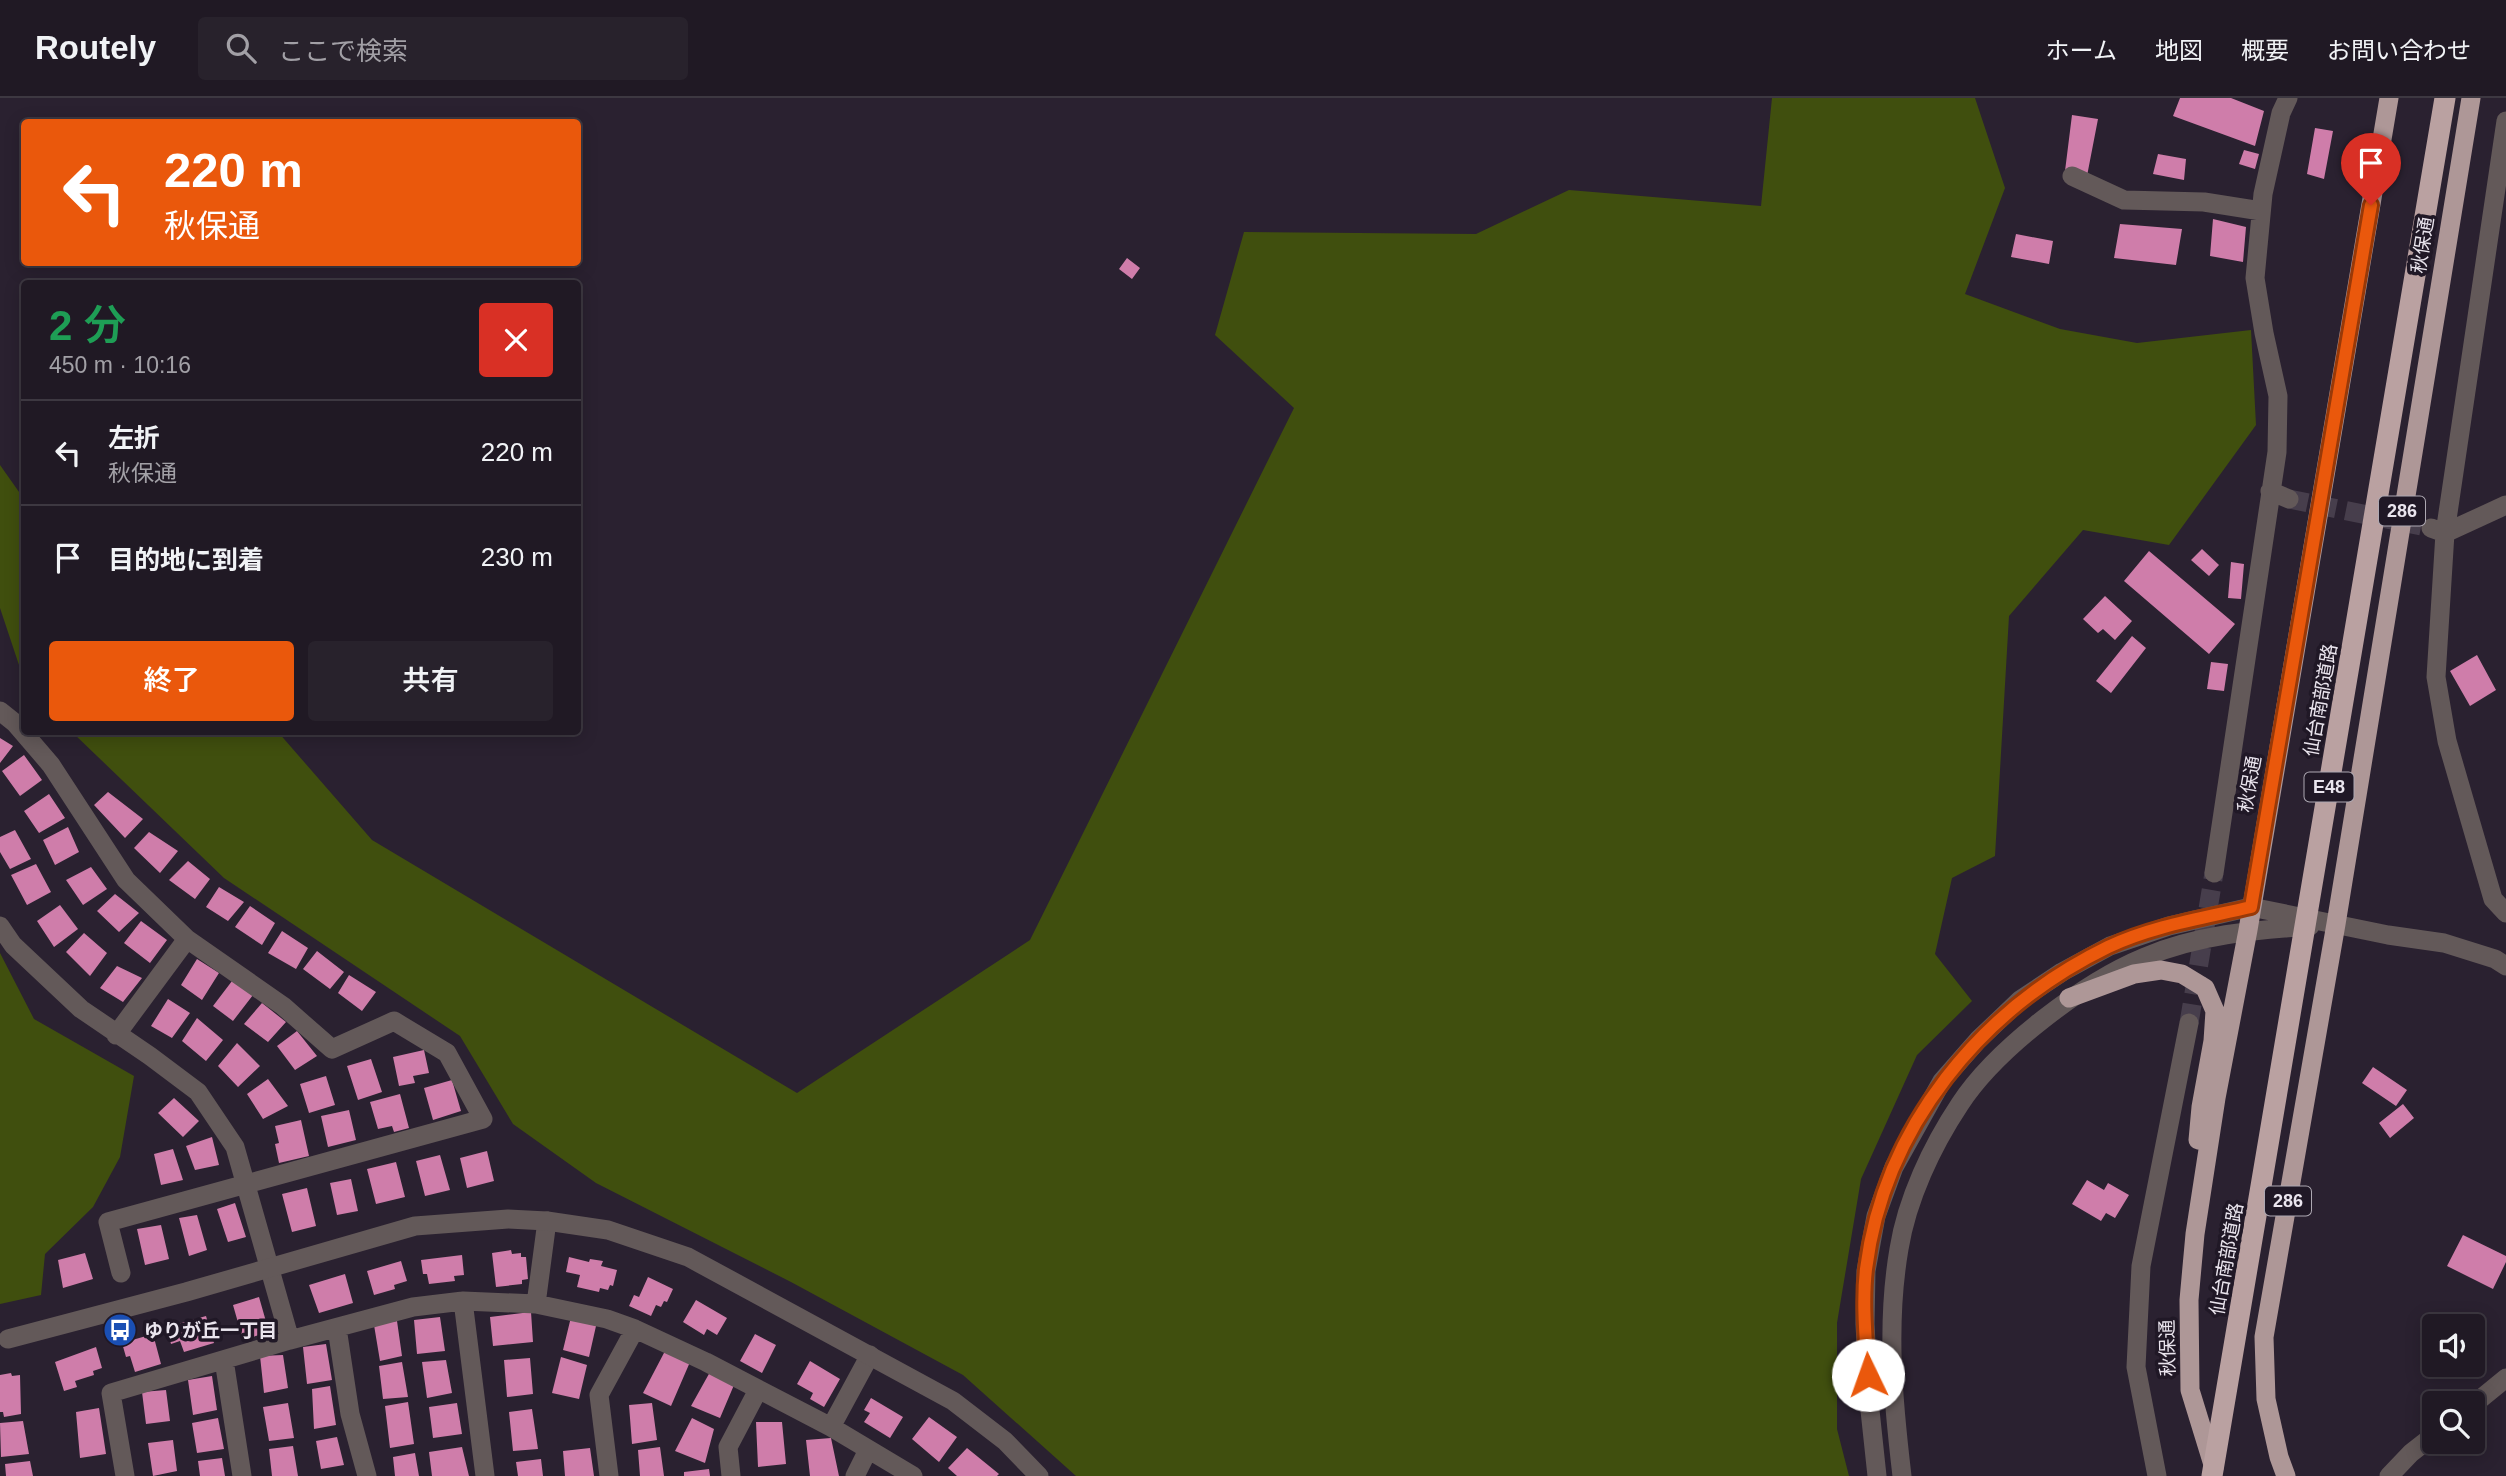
<!DOCTYPE html>
<html lang="ja">
<head>
<meta charset="utf-8">
<style>
	body { margin:0; font-family:Arial,"Noto Sans JP",sans-serif; background:#28222c; color:#f1f3f6; height:100vh; display:flex; flex-direction:column; font-size:26px; white-space:nowrap }
	* { box-sizing:border-box; margin:0 }
	p { font-size:23px; color:#a2a0a6 }
	.icon { flex:none; width:38px; height:38px; fill:none; stroke:currentColor; stroke-width:2; stroke-linecap:round; stroke-linejoin:round }
	.map { position:relative; flex:1; overflow:hidden }
	.drawer { position:absolute; left:21px; top:182px; width:560px; height:455px; display:flex; flex-direction:column; background:#201924; border-radius:7px; box-shadow:0 4px 18px #0003,0 0 0 2px #3d3841 }
	.drawer>* { flex:none }
	.banner { position:absolute; left:21px; top:21px; width:560px; height:147px; border-radius:7px; box-shadow:0 4px 18px #0003,0 0 0 2px #3d3841; background:#ea580c; color:#fff; overflow:hidden }
	.fabs { position:absolute; left:2422px; top:1216px; display:grid; gap:14px }
	.fabs a { display:grid; place-items:center; width:63px; height:63px; border-radius:7px; background:#201924; box-shadow:0 4px 18px #0003,0 0 0 2px #3d3841; font-size:35px }
	.pin { position:absolute; display:grid; place-items:center; width:60px; height:60px; color:#fff; margin:-72px -30px; border-radius:50% 50% 50% 0; rotate:-45deg; box-shadow:0 0 7px #0007 }
	.pin .icon { rotate:45deg }
	.me { position:absolute; width:77px; margin:-38px; rotate:357deg; stroke-linejoin:round; filter:drop-shadow(0 0 5px #0008) }
	.turn { display:flex; align-items:center; gap:24px; height:147px; padding:0 28px; font-size:32px }
	.turn .icon { width:91px; height:91px; stroke-width:2.5 }
	.turn b { display:block; font-size:49px; line-height:60px }
	.round { display:grid; place-items:center; flex:none; width:74px; height:74px; border-radius:7px; background:#28222c }
	.head { display:flex; align-items:center; justify-content:space-between; height:119px; padding:0 28px }
	h1 { font-size:42px; font-weight:600; line-height:52px; color:#1e9e55 }
	.button { display:flex; gap:14px; margin-top:auto; padding:14px 28px }
	.button a { flex:1; height:80px; border-radius:7px; background:#ea580c; color:#fff; font-size:28px; font-weight:600; line-height:80px; text-align:center }
	.button a+a { background:#28222c; color:#f1f3f6 }
	ul { padding:0; list-style:none }
	li { display:flex; align-items:center; gap:21px; height:105px; padding:0 28px; border-top:2px solid #3d3841 }
	li div { flex:1 }
	li b { display:block; font-size:26px }
	li em { font-style:normal }
	header { display:flex; align-items:center; gap:42px; box-sizing:border-box; height:98px; padding:0 35px; background:#201924; border-bottom:2px solid #3d3841 }
	header strong { font-size:33px }
	nav { display:flex; gap:38px; margin-inline-start:auto; font-size:24px }
	.search { width:490px; height:63px; background:#28222c; display:flex; align-items:center; gap:18px; box-sizing:border-box; padding:0 24px; border-radius:7px; color:#a2a0a6; font-size:26px }
	.map>svg:first-child { display:block }
</style>
</head>
<body>
<header>
<strong>Routely</strong>
<div class="search"><svg class="icon" aria-label="search" viewBox="0 0 24 24"><circle cx="10" cy="10" r="6"/><path d="M15 15l6 6"/></svg>ここで検索</div>
<nav><a>ホーム</a><a>地図</a><a>概要</a><a>お問い合わせ</a></nav>
</header>
<div class="map">
<svg width="2506" height="1378" viewBox="0 0 2506 1378">
	<rect width="100%" height="100%" fill="#2a2130"/>
	<!-- green -->
	<path fill="#404f0e" d="M1772,0H1975L2005,90L1965,196L2060,231L2137,245L2251,232L2256,327L2169,447L2083,432L2009,518L1995,758L1952,780L1935,856L1972,903L1917,957L1861,1081L1837,1225V1331L1849,1378H1076L963,1277L791,1184L596,1085L513,1026L460,938L224,780L72,634H278L372,742L797,995L1030,842L1294,310L1215,237L1244,134L1476,136L1569,92L1761,108Z
		M0,367L24,401V582L0,510Z
		M0,855L34,921L134,978L120,1059L93,1109L45,1156L41,1197L0,1206Z"/>
	<!-- building -->
	<path fill="#cf7daa" d="M2180,0H2231L2264,13L2255,48L2173,18Z
		M2072,17L2098,21L2087,78L2065,73Z
		M2315,30L2333,33L2324,81L2307,76Z
		M2244,52L2259,56L2255,71L2239,66Z
		M2158,56L2186,61L2184,82L2153,76Z
		M2213,121L2246,129L2243,164L2210,158Z
		M2120,126L2182,131L2176,167L2114,160Z
		M2016,136L2053,143L2049,166L2011,159Z
		M1127,160L1140,170L1132,181L1119,171Z
		M2202,451L2219,467L2209,478L2191,462Z
		M2149,453L2235,526L2209,556L2124,483Z
		M2231,464L2244,466L2241,501L2228,500Z
		M2105,498L2132,523L2115,542L2103,531L2098,535L2083,521Z
		M2132,538L2146,550L2111,595L2096,583Z
		M2477,557L2496,592L2470,608L2450,573Z
		M2211,564L2228,566L2224,593L2207,591Z
		M0,640L13,648L0,665Z
		M24,657L42,682L20,698L2,673Z
		M108,694L143,721L125,740L94,707Z
		M49,696L65,720L39,735L24,713Z
		M68,729L79,754L55,767L43,742Z
		M15,732L31,761L10,771L0,754V739Z
		M149,734L178,753L160,775L134,750Z
		M188,763L210,781L195,801L169,782Z
		M36,766L51,794L27,807L11,777Z
		M91,769L107,791L83,807L66,782Z
		M219,789L244,804L228,823L206,809Z
		M115,796L139,815L119,834L97,813Z
		M60,807L78,831L54,849L37,823Z
		M250,808L275,825L262,847L235,829Z
		M141,823L167,842L150,865L124,845Z
		M282,833L308,850L296,871L268,855Z
		M84,835L107,855L90,878L66,854Z
		M317,853L344,874L330,891L303,871Z
		M197,861L219,875L202,902L181,887Z
		M117,868L142,880L123,904L100,890Z
		M349,877L376,894L362,913L338,895Z
		M232,883L253,897L233,923L213,908Z
		M168,901L190,915L172,940L151,928Z
		M262,905L286,924L268,944L244,926Z
		M197,920L223,942L206,963L182,943Z
		M297,933L317,958L295,972L277,948Z
		M237,945L260,968L238,989L218,968Z
		M424,952L429,975L413,978L415,985L399,988L393,959Z
		M371,961L382,994L358,1002L347,968Z
		M2373,969L2407,992L2396,1008L2362,985Z
		M326,978L335,1007L309,1015L300,986Z
		M268,981L288,1008L263,1021L247,996Z
		M452,982L461,1013L433,1022L424,990Z
		M400,996L409,1030L394,1034L392,1028L378,1031L370,1004Z
		M174,1000L199,1023L183,1039L158,1015Z
		M2403,1006L2414,1020L2390,1040L2379,1025Z
		M349,1012L356,1042L328,1049L321,1018Z
		M301,1022L309,1058L279,1065L275,1046L279,1045L275,1028Z
		M212,1039L219,1067L195,1072L186,1048Z
		M173,1051L183,1082L161,1087L154,1056Z
		M487,1053L494,1083L467,1090L460,1060Z
		M440,1057L450,1092L425,1098L416,1063Z
		M396,1064L405,1099L376,1106L367,1071Z
		M351,1081L358,1113L337,1117L330,1085Z
		M2087,1082L2104,1092L2108,1085L2129,1097L2115,1120L2106,1115L2101,1123L2072,1106Z
		M307,1090L316,1128L292,1134L282,1096Z
		M235,1105L246,1139L228,1144L217,1111Z
		M197,1117L207,1152L189,1158L179,1120Z
		M161,1127L169,1161L145,1167L137,1131Z
		M2463,1137L2506,1158V1164L2493,1191L2447,1168Z
		M511,1152L512,1156L521,1155V1159H526L528,1181L522,1182V1186L496,1189L492,1155Z
		M85,1155L93,1181L63,1190L58,1162Z
		M462,1157L464,1177L454,1178L455,1183L429,1186L427,1176H423L421,1162Z
		M569,1159L589,1164L590,1161L603,1163L601,1168L617,1172L613,1188L610,1187L608,1192L600,1190L599,1194L577,1189L580,1177L566,1174Z
		M401,1163L407,1183L394,1187L395,1191L374,1197L367,1173Z
		M345,1176L353,1205L319,1215L309,1187Z
		M648,1179L673,1191L667,1204L664,1203L661,1209L656,1207L651,1218L629,1208L634,1197L639,1199Z
		M259,1199L269,1234L243,1242L233,1207Z
		M696,1202L727,1220L717,1237L707,1231L704,1237L683,1224Z
		M531,1214L533,1244L493,1248L490,1219Z
		M206,1218L214,1245L184,1254L180,1243L171,1246L168,1234L179,1231L178,1226Z
		M440,1219L445,1253L417,1256L414,1222Z
		M571,1219L596,1228L589,1259L563,1252Z
		M397,1223L402,1258L380,1263L374,1227Z
		M153,1236L161,1266L135,1274L130,1258L126,1259L122,1245Z
		M755,1236L776,1247L762,1275L740,1263Z
		M326,1246L332,1282L307,1286L303,1249Z
		M96,1249L102,1270L93,1273L94,1277L75,1283L77,1289L64,1293L55,1264Z
		M665,1253L690,1264L671,1308L643,1295Z
		M283,1257L288,1290L264,1295L260,1258Z
		M561,1259L587,1267L579,1301L552,1295Z
		M530,1260L533,1296L507,1299L504,1262Z
		M446,1262L452,1295L427,1300L422,1264Z
		M810,1263L840,1281L824,1309L810,1301L813,1295L797,1286Z
		M402,1264L408,1299L383,1301L379,1268Z
		M710,1274L734,1287L720,1320L691,1308Z
		M11,1275L12,1278L20,1277L21,1316L4,1319L3,1314H0V1277Z
		M212,1278L217,1312L193,1317L188,1282Z
		M330,1288L336,1327L314,1331L312,1291Z
		M166,1292L170,1323L146,1326L142,1294Z
		M871,1300L903,1319L890,1340L864,1324L870,1315L864,1312Z
		M408,1304L414,1346L390,1350L385,1308Z
		M288,1305L294,1340L269,1343L263,1309Z
		M457,1305L462,1336L433,1340L429,1309Z
		M652,1305L657,1342L632,1346L629,1307Z
		M99,1310L106,1356L80,1360L76,1314Z
		M532,1311L538,1351L513,1353L509,1314Z
		M929,1319L957,1339L939,1364L912,1341Z
		M218,1320L224,1351L197,1355L192,1325Z
		M692,1320L714,1331L705,1365L675,1353Z
		M23,1323L29,1356L1,1359L0,1325Z
		M756,1324H782L786,1366L758,1369Z
		M337,1339L344,1367L321,1371L316,1343Z
		M831,1340L839,1378H810L806,1342Z
		M173,1342L177,1373L153,1378L148,1345Z
		M293,1348L298,1378H272L269,1351Z
		M462,1349L469,1378H432L429,1354Z
		M660,1349L664,1378H640L638,1352Z
		M590,1350L594,1378H565L563,1353Z
		M967,1350L999,1376L997,1378H957L948,1370Z
		M415,1355L419,1378H395L393,1359Z
		M222,1360L225,1378H200L198,1363Z
		M541,1361L543,1378H518L516,1364Z
		M30,1363L33,1378H6L5,1366Z
		M709,1371L710,1378H684V1374Z"/>
	<g fill="none" stroke-linecap="round" stroke-linejoin="round">
		<!-- minor-tunnel -->
		<path stroke="#473e4c" stroke-width="19" stroke-dasharray="19 10" stroke-linecap="butt" d="M2289,401L2431,430
			M2189,925L2214,775"/>
		<!-- minor -->
		<path stroke="#635959" stroke-width="19" d="M2506,23L2445,435L2436,579L2447,643L2493,801L2506,815
			M2072,78L2124,102L2204,104L2261,113
			M2270,393L2289,401
			M2431,430L2445,435L2506,407
			M0,613L15,625L51,667L126,782L187,841L283,908L332,951L394,923L447,955L483,1021L108,1124L121,1175
			M2214,775L2277,354L2278,298L2264,235L2255,180L2263,96L2281,15L2288,0
			M0,828L13,847L81,911L150,958L198,994L235,1049L290,1242
			M116,937L187,841
			M463,1203L485,1378
			M536,1206L547,1123
			M337,1230L350,1316L367,1378
			M224,1262L242,1378
			M831,1329L870,1257
			M125,1378L111,1295L290,1242L413,1209L463,1203L536,1206L607,1221L635,1231L706,1264L831,1329L913,1378
			M609,1378L599,1297L635,1231
			M731,1378L728,1349L758,1292
			M855,1378L868,1352
			M2157,1378L2136,1269L2141,1168L2189,925"/>
		<!-- tertiary -->
		<path stroke="#635959" stroke-width="19" d="M8,1241L186,1194L415,1128L508,1121L547,1123L608,1132L688,1159L953,1303L1005,1343L1039,1378
			M2473,1307L2506,1280
			M1877,1378L1869,1303L1865,1226L1866,1173L1876,1118L1894,1069L1942,983L1978,942L2020,902L2062,874L2110,848L2169,828L2251,809L2388,837L2444,845L2495,861L2506,868
			M1902,1378C1893,1302 1886,1227 1899,1151C1907,1101 1932,1048 1960,1006C1996,951 2084,884 2145,859C2197,837 2254,832 2310,828
			M2389,1378L2411,1355L2434,1337"/>
		<!-- trunk -->
		<path stroke="#ae9797" stroke-width="19" d="M2069,900L2134,876L2161,872L2182,876L2205,890L2215,913L2213,943L2201,1009L2198,1042
			M2214,1370L2190,1292L2189,1202L2195,1136L2216,1000L2248,832L2389,0
			M2286,1378L2279,1359L2266,1301L2264,1239L2336,826L2471,0"/>
		<!-- motorway-bridge -->
		<path stroke="#baa1a1" stroke-width="21" d="M2212,1378L2445,0"/>
	</g>
	<g fill="none" stroke-linecap="round" stroke-linejoin="round">
		<defs>
			<path id="route" d="M1868,1277C1866,1242 1862,1206 1866,1171C1884,1029 1981,911 2108,849C2152,828 2204,820 2251,809L2371,107"/>
		</defs>
		<!-- route casing -->
		<use href="#route" stroke="#983908" stroke-width="18"/>
		<!-- route -->
		<use href="#route" stroke="#ea580c" stroke-width="12"/>
	</g>
	<!-- icons -->
	<defs>
		<symbol id="bus-disc" viewBox="-11 -11 22 22"><circle r="9.5" fill="#1a4fb4" stroke="#201826"/><path d="M-5-6H5V4H4V6H2V4H-2V6H-4V4H-5ZM-3.5-4V0h7V-4ZM-3.5 1.2v1.5H-2V1.2ZM2 1.2v1.5H3.5V1.2Z" fill="#fff"/></symbol>
	</defs>
	<g fill-rule="evenodd">
		<use href="#bus-disc" x="101" y="1213" width="38" height="38"/>
	</g>
	<g text-anchor="middle" stroke-width="7" stroke-linejoin="round" paint-order="stroke">
		<!-- shield labels -->
		<g fill="#201826" stroke="#ada8b2" stroke-width="2">
			<rect x="2379" y="398.5" width="46" height="29" rx="5"/>
			<rect x="2304.5" y="674.5" width="49" height="29" rx="5"/>
			<rect x="2265" y="1088.5" width="46" height="29" rx="5"/>
		</g>
		<g font-size="18" font-weight="bold" fill="#eae5ee">
			<text x="2402" y="419">286</text>
			<text x="2329" y="695">E48</text>
			<text x="2288" y="1109">286</text>
		</g>
		<!-- street labels -->
		<g font-size="19" fill="#eae5ee" stroke="#201826">
			<text transform="translate(2422 147) rotate(-81)" y="7">秋保通</text>
			<text transform="translate(2320 602) rotate(-80)" y="7">仙台南部道路</text>
			<text transform="translate(2249 686) rotate(-80)" y="7">秋保通</text>
			<text transform="translate(2226 1161) rotate(-80)" y="7">仙台南部道路</text>
			<text transform="translate(2167 1250) rotate(-91)" y="7">秋保通</text>
		</g>
		<!-- poi labels -->
		<g font-size="19" font-weight="bold" fill="#eae5ee" stroke="#201826" text-anchor="start">
			<text x="144" y="1239">ゆりが丘一丁目</text>
		</g>
	</g>
</svg>
<div class="fabs">
<a><svg class="icon" aria-label="sound" viewBox="0 0 24 24"><path d="M4 9h4l5-4v14l-5-4H4zM17 9q2 3 0 6"/></svg></a>
<a><svg class="icon" aria-label="search" viewBox="0 0 24 24"><circle cx="10" cy="10" r="6"/><path d="M15 15l6 6"/></svg></a>
</div>
<div class="pin" style="left:2371px;top:107px;background:#d93025"><svg class="icon" aria-label="arrive" viewBox="0 0 24 24"><path d="M6 21V4h12l-3 4 3 4H6"/></svg></div>
<svg class="me" style="left:1868px;top:1277px" viewBox="-20 -20 40 40"><circle r="19" fill="#fff"/><path d="M0-13L10 11 0 6-10 11z" fill="#ea580c"/></svg>
<div class="banner">
<div class="turn"><svg class="icon" aria-label="left" viewBox="0 0 24 24"><path d="M17 20v-9H6M10 6l-5 5 5 5"/></svg><div><b>220 m</b>秋保通</div></div>
</div>
<section class="drawer">
<div class="head"><div><h1>2 分</h1><p>450 m · 10:16</p></div><a class="round" style="background:#d93025;color:#fff"><svg class="icon" aria-label="close" viewBox="0 0 24 24"><path d="M6 6l12 12M18 6L6 18"/></svg></a></div>
<ul>
<li><svg class="icon" aria-label="left" viewBox="0 0 24 24"><path d="M17 20v-9H6M10 6l-5 5 5 5"/></svg><div><b>左折</b><p>秋保通</p></div><em>220 m</em></li>
<li><svg class="icon" aria-label="arrive" viewBox="0 0 24 24"><path d="M6 21V4h12l-3 4 3 4H6"/></svg><div><b>目的地に到着</b></div><em>230 m</em></li>
</ul>
<div class="button"><a>終了</a><a>共有</a></div>
</section>
</div>
</body>
</html>
